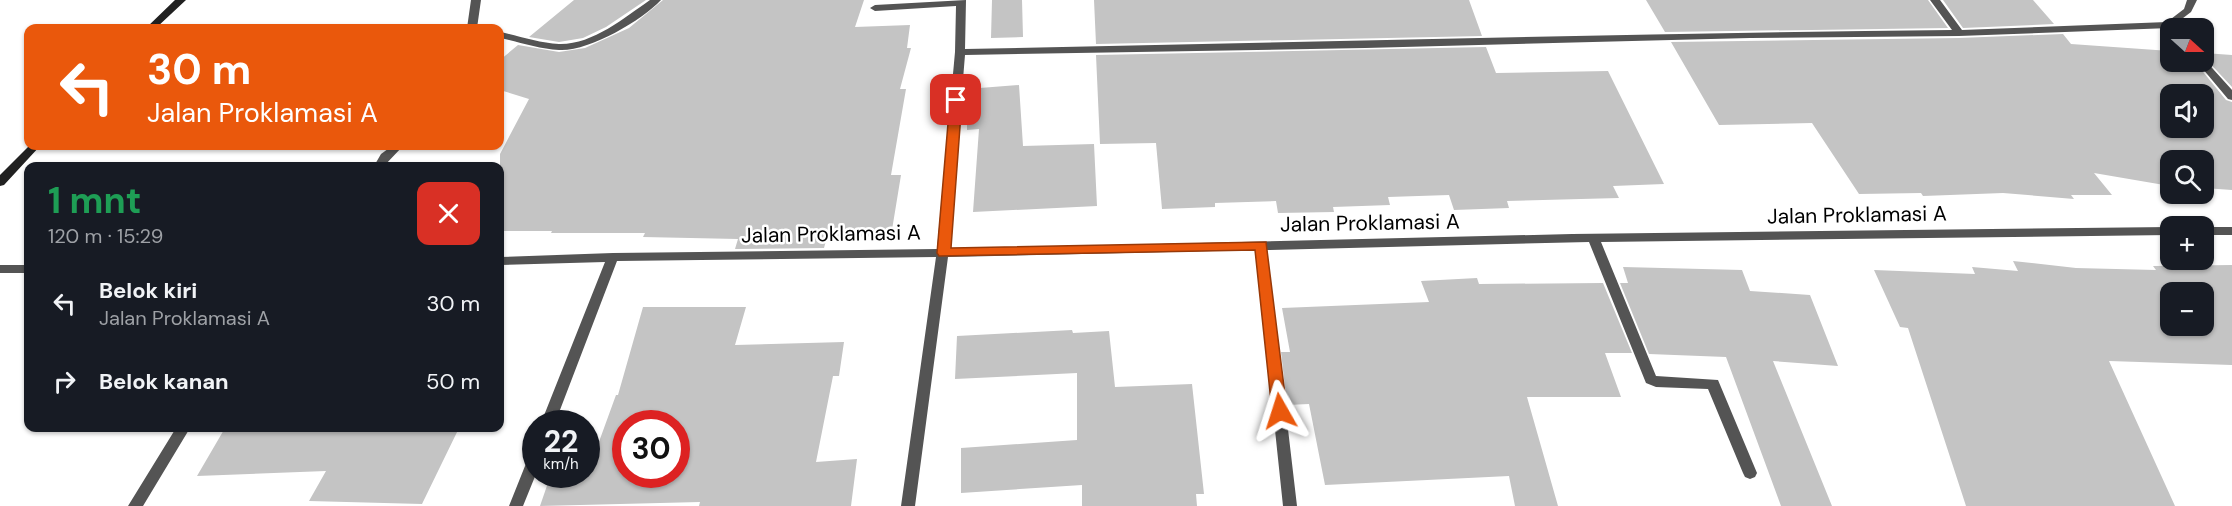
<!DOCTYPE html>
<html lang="id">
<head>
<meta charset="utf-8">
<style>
	body { margin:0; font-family:"DM Sans",sans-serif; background:#20242c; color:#f1f3f6; height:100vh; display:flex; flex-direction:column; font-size:22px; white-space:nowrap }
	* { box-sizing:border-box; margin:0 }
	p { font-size:20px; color:#9ea1a6 }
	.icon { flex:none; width:33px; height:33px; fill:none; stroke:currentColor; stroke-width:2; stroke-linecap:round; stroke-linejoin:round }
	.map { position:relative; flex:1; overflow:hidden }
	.drawer { position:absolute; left:24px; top:162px; width:480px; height:270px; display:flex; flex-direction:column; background:#171b24; border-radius:12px; box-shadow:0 2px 4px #0004 }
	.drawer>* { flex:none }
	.hud { position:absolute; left:24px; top:24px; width:480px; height:126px; border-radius:12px; box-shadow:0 2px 4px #0004; background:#ea580c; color:#fff; overflow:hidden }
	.needle { width:39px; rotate:111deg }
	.fabs { position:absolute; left:2160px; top:18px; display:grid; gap:12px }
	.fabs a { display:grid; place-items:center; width:54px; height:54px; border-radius:12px; background:#171b24; box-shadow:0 2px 4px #0004; font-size:30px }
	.speed { position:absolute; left:522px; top:410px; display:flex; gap:12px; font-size:30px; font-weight:700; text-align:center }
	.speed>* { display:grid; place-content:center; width:78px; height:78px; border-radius:50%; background:#171b24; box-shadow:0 2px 4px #0004; line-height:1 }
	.speed small { font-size:15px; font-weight:400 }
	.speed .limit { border:9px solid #d22; background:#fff; color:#111 }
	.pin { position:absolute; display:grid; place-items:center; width:51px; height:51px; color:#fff; margin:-26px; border-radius:12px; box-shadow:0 3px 9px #0006 }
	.me { position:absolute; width:66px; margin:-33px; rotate:354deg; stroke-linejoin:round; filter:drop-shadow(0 0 4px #0008) }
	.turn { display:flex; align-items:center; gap:21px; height:126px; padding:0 24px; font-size:27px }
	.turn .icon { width:78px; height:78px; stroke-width:2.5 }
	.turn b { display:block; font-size:42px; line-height:51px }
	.round { display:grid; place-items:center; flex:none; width:63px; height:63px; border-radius:12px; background:#20242c }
	.summary { display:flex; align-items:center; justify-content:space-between; height:102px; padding:0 24px }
	h1 { font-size:36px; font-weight:700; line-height:45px; color:#1e9e55 }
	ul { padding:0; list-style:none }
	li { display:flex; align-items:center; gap:18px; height:78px; padding:0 24px }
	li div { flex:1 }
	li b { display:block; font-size:22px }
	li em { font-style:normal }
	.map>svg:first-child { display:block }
</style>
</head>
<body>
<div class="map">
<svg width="2232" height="506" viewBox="0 0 2232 506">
	<rect width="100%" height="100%" fill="#fff"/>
	<!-- building -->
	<path fill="#c4c4c4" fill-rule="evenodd" d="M574,0H646L606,27L583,38L559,42L529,37Z
		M663,0H864L855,27L910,25L907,48H911L900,89H906L891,175H901L891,236L827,237L824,248L735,249L738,239L643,237L645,233H551L552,231H500V154L529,99L500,90V60L518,45L559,52L585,48L629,28Z
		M992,0H1022L1023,37L991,38Z
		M1094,0H1469L1482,36L1096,44Z
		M1646,0H1928L1948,28L1665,32Z
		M1943,0H2033L2054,24L1963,28Z
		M2063,34L2071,44L2170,51V62H2195L2226,100L2232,102V190L2204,188V160H2170V186L2094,173L2112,195H2071L2074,199L2003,193L1923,196L1921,193L1859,194L1812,123L1719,125L1671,42L1959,38ZM2170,94H2204V128H2170Z
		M1486,47L1496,73L1608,71L1664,184L1613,186L1619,198L1507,201L1509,208L1454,210L1449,195L1388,197L1390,205L1333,207L1334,212L1278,213L1276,201L1215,203V207L1162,209L1156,143L1100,144L1096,55Z
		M2204,53L2232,55V87L2204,57Z
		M1019,85L1023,146L1094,144L1097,206L973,212L979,129L967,130V89Z
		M2013,261L2076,268L2156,270L2153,266L2232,265V365L2109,361L2175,506H1966L1908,328L1900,327L1874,270L1975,274L1972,267L2018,271ZM2170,292H2204V326H2170Z
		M1623,267L1742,270L1750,291L1810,295L1838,366L1773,361L1832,506H1781L1726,357L1649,354L1620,283H1628Z
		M1477,278L1479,284L1603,283L1632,353H1605L1621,397H1527L1558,506H1515L1509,476L1325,485L1309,404L1287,405L1281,352H1290L1282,308L1429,302L1421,281Z
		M643,307H746L735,345L844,342L839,376H833L816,462L857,459L851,506H699L700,502L540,506L551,474H586L589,461H592L616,395H618ZM626,423H676V474H626Z
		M1072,330L1073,333L1109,331L1115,387L1192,384L1204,494H1196L1197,506H1082V485L961,493V448L1077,440V373L955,379L957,336Z
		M225,428H459L422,504L309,501L326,471L197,476Z"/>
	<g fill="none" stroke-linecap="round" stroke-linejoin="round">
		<!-- street -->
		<path fill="#545454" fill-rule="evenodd" d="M471,0H481L477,28H467Z
			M650,0H661C641,21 588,52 559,50C539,49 519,42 500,38V32C519,36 539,43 559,44C592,45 624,18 650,0Z
			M966,0L965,49C1294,43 1623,33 1952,30L1930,0H1940L1962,30L2167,22L2184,9L2187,0H2197L2191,12L2170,28L1959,36L1750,38L1365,48L965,55L949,249L1572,234L2170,227V235L1601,242L1656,376L1718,380L1757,473L1755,477L1750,479L1745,477L1743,473L1708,389L1656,387L1646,383L1589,242L1267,250L1297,506H1283L1256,250L948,257L915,506H901L936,257L617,261L555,423H541L605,262L500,265V257L613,253L937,249L955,52L956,6L875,11L870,8L875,5Z
			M2204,59L2232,90V100L2228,99L2197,62H2204Z
			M392,146H403L384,166H374L381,154Z
			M2204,227H2232V235H2204Z
			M0,265H28V273H0Z
			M176,428H190L143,506H128Z
			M536,450V474L523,506H509L529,456L531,452Z"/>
		<!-- secondary -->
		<path fill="#212121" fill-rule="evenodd" d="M175,0H186L156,28H146Z
			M29,146H40L4,185L0,186V175Z"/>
	</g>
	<!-- route -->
	<path fill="#ea580c" stroke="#983908" stroke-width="1.5" d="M956,96L962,100L951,248L1266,242L1287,411L1285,416L1280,418L1274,416L1272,411L1255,250L939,256L937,253L950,100Z"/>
	<g text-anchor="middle" stroke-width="5" stroke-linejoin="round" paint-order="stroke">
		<!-- street labels -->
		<g font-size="21" fill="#000" stroke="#fff">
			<text transform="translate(1857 215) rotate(-1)" y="7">Jalan Proklamasi A</text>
			<text transform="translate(1370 223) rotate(-1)" y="7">Jalan Proklamasi A</text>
			<text transform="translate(831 234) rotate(-1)" y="7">Jalan Proklamasi A</text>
		</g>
	</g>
</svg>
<div class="fabs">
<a><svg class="needle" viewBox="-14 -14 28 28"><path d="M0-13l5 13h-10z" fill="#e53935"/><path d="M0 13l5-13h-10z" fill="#9ea1a6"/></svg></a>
<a><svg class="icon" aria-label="sound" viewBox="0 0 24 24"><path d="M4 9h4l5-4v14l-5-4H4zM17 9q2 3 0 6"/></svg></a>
<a><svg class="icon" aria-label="search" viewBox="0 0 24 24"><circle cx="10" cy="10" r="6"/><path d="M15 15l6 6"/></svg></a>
<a>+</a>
<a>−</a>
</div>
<div class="speed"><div>22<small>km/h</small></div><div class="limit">30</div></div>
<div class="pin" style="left:956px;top:100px;background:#d93025"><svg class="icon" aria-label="arrive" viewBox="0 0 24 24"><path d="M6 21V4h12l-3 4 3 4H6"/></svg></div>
<svg class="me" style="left:1280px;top:411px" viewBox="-20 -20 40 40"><path d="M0-17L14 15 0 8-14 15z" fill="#ea580c" stroke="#fff" stroke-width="4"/></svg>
<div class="hud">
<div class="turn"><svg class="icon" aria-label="left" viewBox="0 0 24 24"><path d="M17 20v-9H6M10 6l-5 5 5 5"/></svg><div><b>30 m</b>Jalan Proklamasi A</div></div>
</div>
<section class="drawer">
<div class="summary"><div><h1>1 mnt</h1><p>120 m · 15:29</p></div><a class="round" style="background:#d93025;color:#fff"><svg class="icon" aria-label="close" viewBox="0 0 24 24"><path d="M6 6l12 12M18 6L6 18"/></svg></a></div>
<ul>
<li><svg class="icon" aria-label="left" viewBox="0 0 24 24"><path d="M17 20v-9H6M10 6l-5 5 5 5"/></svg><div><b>Belok kiri</b><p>Jalan Proklamasi A</p></div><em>30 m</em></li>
<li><svg class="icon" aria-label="right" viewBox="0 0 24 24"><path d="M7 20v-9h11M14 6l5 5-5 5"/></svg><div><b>Belok kanan</b></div><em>50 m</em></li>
</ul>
</section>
</div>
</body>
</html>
